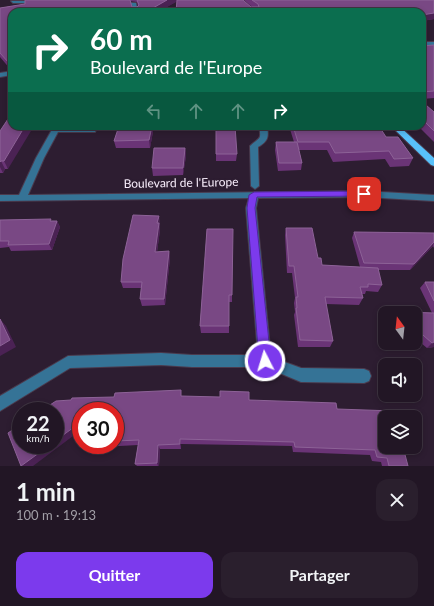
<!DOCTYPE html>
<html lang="fr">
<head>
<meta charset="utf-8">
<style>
	body { margin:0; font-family:Lato,sans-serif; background:#2a1f2d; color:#f1f3f6; height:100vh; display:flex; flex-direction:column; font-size:15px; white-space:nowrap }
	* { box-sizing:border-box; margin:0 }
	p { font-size:13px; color:#a29fa7 }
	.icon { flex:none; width:22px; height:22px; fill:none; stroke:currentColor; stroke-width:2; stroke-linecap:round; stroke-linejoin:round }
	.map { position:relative; height:466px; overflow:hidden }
	.sheet { display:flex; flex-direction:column; background:#221625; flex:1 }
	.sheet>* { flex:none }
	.guide { position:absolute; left:8px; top:8px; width:418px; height:122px; border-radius:12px; box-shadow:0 2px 6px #0003,0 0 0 1px #3f3542; background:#0b6e4f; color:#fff; overflow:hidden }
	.needle { width:26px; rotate:345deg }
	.controls { position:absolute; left:378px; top:306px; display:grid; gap:8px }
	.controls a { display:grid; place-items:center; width:44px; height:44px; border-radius:8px; background:#221625; box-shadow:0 2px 6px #0003,0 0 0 1px #3f3542; font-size:20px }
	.speed { position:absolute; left:12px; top:402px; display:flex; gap:8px; font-size:20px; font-weight:700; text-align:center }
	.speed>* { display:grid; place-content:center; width:52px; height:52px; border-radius:50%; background:#221625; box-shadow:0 2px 6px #0003,0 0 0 1px #3f3542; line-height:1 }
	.speed small { font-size:10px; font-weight:400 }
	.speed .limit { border:6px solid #d22; background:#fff; color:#111 }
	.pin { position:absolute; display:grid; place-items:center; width:34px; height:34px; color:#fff; margin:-17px; border-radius:8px; box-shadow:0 2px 6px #0006 }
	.me { position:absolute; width:44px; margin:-22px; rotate:355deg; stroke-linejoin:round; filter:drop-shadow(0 0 3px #0008) }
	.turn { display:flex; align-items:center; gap:14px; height:84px; padding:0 16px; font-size:18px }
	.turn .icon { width:52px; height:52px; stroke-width:2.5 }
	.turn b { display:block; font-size:28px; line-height:34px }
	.lanes { display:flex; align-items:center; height:38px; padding:0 16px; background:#0003; justify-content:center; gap:20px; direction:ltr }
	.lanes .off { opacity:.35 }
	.round { display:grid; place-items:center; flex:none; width:42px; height:42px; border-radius:12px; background:#2a1f2d }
	.summary { display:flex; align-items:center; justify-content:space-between; height:68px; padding:0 16px }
	h1 { font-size:24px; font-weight:700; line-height:30px }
	.button { display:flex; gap:8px; margin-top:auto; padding:8px 16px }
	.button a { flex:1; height:46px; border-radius:12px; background:#7c3aed; color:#fff; font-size:16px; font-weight:700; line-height:46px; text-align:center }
	.button a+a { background:#2a1f2d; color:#f1f3f6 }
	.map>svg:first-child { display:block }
</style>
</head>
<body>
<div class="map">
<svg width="434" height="466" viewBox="0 0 434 466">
	<rect width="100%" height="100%" fill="#2d1d31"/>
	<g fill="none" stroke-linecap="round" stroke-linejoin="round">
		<defs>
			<path id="minor" d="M11,1H39L41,2L39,3H13Z
				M117,2L136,3L138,12H134L132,5L115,4Z
				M422,42H434V46H422Z
				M12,71V75L0,77V73Z
				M54,126H62L61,128H89L90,126H98L95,132H58L44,158L28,195L364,191L434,195V201L364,197L258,198L256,208L271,357L301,368L364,369L369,371L371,376L369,381L364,383L301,382L265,367H192L161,365L70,368L0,411V396L68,356L161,353L192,355H258L246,208L249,198L0,201V195H19L36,158Z
				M259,126H267C269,137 268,141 258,147L259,186L255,189L251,186L250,146C259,137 262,141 259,126Z"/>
			<path id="major" d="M391,126H399L434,158V166L431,165Z"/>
		</defs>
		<!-- minor casing -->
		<use href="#minor" stroke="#4a3a4d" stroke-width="2"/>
		<!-- major casing -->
		<use href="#major" stroke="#4a3a4d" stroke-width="2"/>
		<!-- minor -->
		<use href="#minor" fill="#357396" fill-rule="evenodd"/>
		<!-- major -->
		<use href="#major" fill="#58c1fb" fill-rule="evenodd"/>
	</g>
	<!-- wall -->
	<path fill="#6a3476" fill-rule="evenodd" d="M25,0H243L251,7H252L244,0H434V19L422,21V12H176L177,1L158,12H12V70H11L0,57V8L25,4ZM130,1L137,2L138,6L137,7H132Z
		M434,45V98L422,99V46Z
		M422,109L434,112V142L418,126H422Z
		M119,126H154L150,148H116L114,141Z
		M216,126L237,154L236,161H216Z
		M289,126H379L386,137L413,158L409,166L390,167L385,159L333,162L327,150H299L302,163L301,170L278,171L275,150L276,142H294Z
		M0,131L8,169H5L3,173H0Z
		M185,148L186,156L183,175L153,176L152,168Z
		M159,216L160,230L157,252L169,251L170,258L165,305L142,306L140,299L141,288H123L121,282Z
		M0,220L57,221L60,227L52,250L11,251L9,247L0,248Z
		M286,228L318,258L322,265L360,267L352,238L354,232L434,233V248L433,246L410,270H378L382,285L378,292L366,291L365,294H362L363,298L359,305L326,304L333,341L330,347H298L294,315L295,312L294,303L295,298L292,273H287L285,235Z
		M207,229L232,295V302H229V333H201L200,326Z
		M425,282H434V347L427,348L415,338V313H405V312L432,313L420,288Z
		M182,396L249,400L337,409L408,466H382L381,462L372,461L370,455L293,452L292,446L181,444V449H160L159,466H137L135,464L138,445L82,448L77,443L80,431L55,411ZM81,411H115V445H81Z"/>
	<!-- shaded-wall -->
	<path fill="#4b2254" d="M167,0H178V1L158,12H146Z
		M304,7L303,12H298Z
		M434,13V19L422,21V15Z
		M25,126H34L8,169L4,161Z
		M152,126H154L150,148L149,140Z
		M185,148L186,156L183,175V168Z
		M1,161L5,169L3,173L0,167V162Z
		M159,216L160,230L156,259L155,252L157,223Z
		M57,221L60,227L52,250L49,244Z
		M434,242L433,246L410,270L414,264Z
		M169,251L170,258L165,305L164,299Z
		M0,319L6,326L16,347L0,356Z
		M434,342V347L427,348L432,343Z
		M81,422V430L33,466H21L50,445H55V441Z
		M180,439L181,444V449L180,444Z
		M158,445L160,449L159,466H158L157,463Z"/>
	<!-- building -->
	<path fill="#794884" stroke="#8d6297" d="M25,0H130L132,7H137L139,5L137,0H167L146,12H12V67L10,66V62H8L0,53V8L25,4Z
		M177,0H243L251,7H259L258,4L252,0H434V13L422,15V12H308L304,7L298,12H288L286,10L287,12H176Z
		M434,45V91L422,92V46Z
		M426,105L434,112V131L422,119V109Z
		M12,113V126H25L4,161H1L0,162V131Z
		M119,126H152L149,140L114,141Z
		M216,126H235L237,154H216Z
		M293,126H379L386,137H398L413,158L394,159L389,151L335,153L329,142H298Z
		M276,142H297L302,163H279Z
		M154,148H185L183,168H152Z
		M133,215L159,216L157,223H159L155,252L169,251L164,299H140L142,282H121L123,259Z
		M51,219L50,221H57L49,244L8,245L9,241H0V220Z
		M286,228H312L318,258H321L322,265L378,268L382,285L368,284V287H360L363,298L325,297L333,341L300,340L296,308H297L296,297H298L294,266H289Z
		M207,229H233L232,295H229V326H200Z
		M354,232L434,233V242L414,264L364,263Z
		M425,282H434V301Z
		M405,312L434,313V342L432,343L415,328V313H406Z
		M0,319L10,340L0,346Z
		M181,390V396L220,397V391L249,392V400L336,403L337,409L394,411L396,417H385V447H403L408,466H389L387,458L377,457L375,450L295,447L294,442L180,439V444L158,445L157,463L135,464L139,440L115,441V411H81V422L55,441V411H41L56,401L71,400L72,398L114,397L115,393Z
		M21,424V445H50L21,466L8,433Z
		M81,425V443H77Z"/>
	<!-- route -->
	<path fill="#7c3aed" stroke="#51269a" d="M364,191L368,194L367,196L257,197L255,208L271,361L269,365L265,367L260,365L259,361L247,208L249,195L254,192Z"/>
	<g text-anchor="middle" stroke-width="4" stroke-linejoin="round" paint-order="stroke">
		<!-- street labels -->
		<g font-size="12" fill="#f9eefc" stroke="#2d1d31">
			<text transform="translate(181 183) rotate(-1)" y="4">Boulevard de l'Europe</text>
		</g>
	</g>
</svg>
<div class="controls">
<a><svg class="needle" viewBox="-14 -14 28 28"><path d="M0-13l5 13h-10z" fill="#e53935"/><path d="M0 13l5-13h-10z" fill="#a29fa7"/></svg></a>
<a><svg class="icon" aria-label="sound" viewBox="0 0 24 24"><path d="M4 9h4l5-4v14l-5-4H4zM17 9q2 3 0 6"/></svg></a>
<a><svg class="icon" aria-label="layers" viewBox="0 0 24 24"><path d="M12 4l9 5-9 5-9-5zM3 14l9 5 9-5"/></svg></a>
</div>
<div class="speed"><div>22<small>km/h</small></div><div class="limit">30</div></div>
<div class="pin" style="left:364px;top:194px;background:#d93025"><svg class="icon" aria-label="arrive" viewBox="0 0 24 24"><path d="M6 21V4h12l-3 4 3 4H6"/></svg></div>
<svg class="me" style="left:265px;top:361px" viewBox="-20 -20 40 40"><circle r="17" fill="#7c3aed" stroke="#fff" stroke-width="3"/><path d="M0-11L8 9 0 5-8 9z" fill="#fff"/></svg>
<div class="guide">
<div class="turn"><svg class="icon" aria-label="right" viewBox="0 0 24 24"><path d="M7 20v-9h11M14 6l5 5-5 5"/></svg><div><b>60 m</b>Boulevard de l'Europe</div></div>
<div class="lanes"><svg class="icon off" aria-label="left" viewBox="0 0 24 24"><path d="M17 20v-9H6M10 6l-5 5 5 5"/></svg><svg class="icon off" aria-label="ahead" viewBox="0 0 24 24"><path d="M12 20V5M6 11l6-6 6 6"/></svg><svg class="icon off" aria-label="ahead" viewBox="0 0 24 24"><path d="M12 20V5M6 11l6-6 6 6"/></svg><svg class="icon" aria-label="right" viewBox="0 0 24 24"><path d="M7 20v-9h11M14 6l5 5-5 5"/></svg></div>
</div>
</div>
<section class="sheet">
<div class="summary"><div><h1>1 min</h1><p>100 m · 19:13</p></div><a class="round"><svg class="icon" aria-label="close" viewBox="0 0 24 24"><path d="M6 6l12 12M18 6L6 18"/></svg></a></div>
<div class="button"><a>Quitter</a><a>Partager</a></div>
</section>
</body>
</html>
